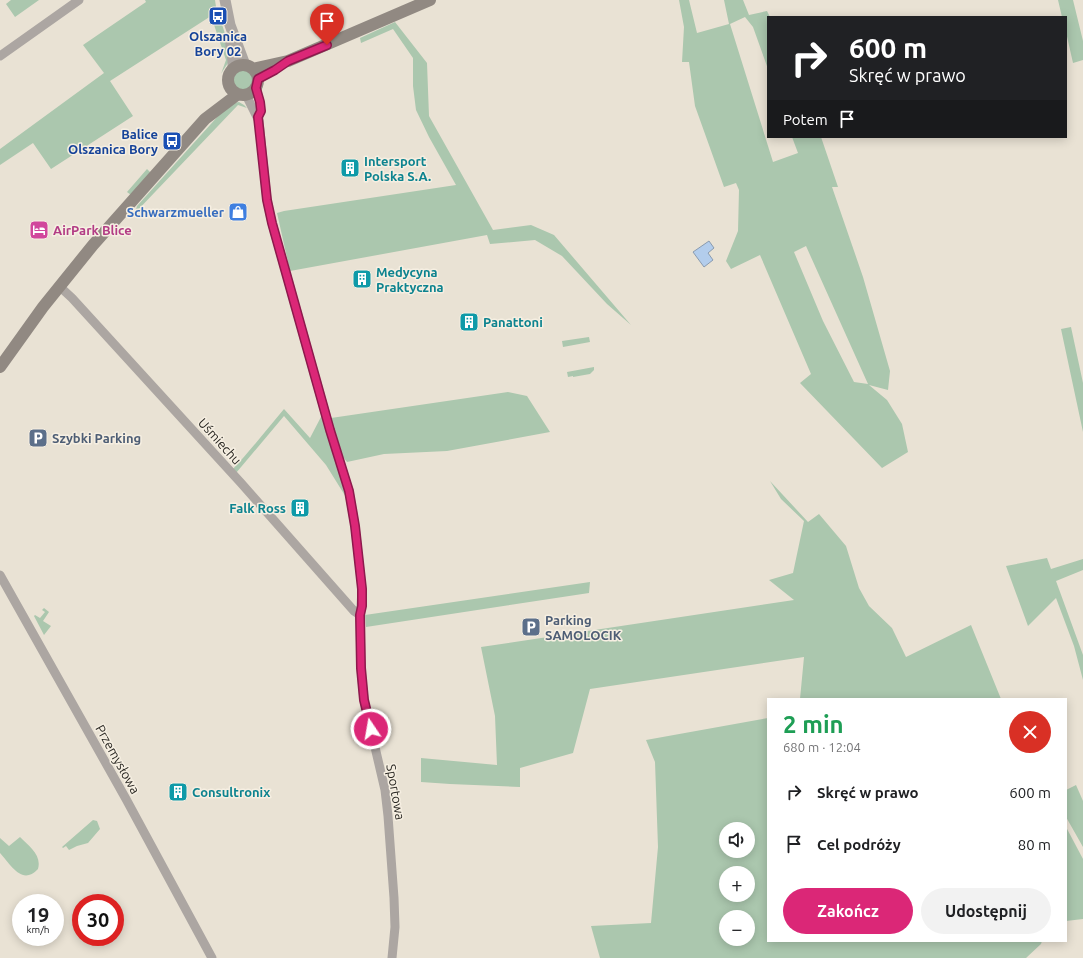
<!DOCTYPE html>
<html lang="pl">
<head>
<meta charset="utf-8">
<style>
	body { margin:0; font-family:Ubuntu,sans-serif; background:#f2f2f2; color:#202124; height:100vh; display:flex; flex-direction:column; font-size:15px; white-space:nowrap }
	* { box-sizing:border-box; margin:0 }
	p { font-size:13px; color:#757577 }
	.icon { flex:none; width:22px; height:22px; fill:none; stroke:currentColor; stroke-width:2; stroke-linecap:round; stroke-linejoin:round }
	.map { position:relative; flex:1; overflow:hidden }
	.drawer { position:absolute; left:767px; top:698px; width:300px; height:244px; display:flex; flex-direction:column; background:#fff; border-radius:0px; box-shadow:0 2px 10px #0003 }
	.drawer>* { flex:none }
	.top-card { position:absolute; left:767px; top:16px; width:300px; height:122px; border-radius:0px; box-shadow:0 2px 10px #0003; background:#202124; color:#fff; overflow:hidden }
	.tools { position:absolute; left:719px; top:822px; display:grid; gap:8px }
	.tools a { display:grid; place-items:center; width:36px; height:36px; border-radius:50%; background:#fff; box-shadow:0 2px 10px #0003; font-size:20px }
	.speed { position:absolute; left:12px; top:894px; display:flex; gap:8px; font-size:20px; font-weight:700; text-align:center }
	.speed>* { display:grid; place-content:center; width:52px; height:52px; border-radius:50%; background:#fff; box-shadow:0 2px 10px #0003; line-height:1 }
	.speed small { font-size:10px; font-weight:400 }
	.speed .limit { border:6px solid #d22; background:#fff; color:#111 }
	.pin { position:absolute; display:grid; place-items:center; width:34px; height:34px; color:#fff; margin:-41px -17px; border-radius:50% 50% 50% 0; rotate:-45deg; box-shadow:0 0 4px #0007 }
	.pin .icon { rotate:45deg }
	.me { position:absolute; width:44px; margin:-22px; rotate:348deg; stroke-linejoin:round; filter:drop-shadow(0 0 3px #0008) }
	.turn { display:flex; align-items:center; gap:14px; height:84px; padding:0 16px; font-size:18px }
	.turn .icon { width:52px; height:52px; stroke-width:2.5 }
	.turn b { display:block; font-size:28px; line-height:34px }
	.then { display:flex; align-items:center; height:38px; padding:0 16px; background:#0003; gap:8px; font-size:15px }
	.round { display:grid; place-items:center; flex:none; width:42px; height:42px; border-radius:21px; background:#f2f2f2 }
	.headline { display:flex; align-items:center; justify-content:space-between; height:68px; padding:0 16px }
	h1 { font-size:24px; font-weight:700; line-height:30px; color:#1e9e55 }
	.cta { display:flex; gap:8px; margin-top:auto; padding:8px 16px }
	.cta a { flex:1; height:46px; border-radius:24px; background:#db2777; color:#fff; font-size:16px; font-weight:700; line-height:46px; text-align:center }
	.cta a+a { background:#f2f2f2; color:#202124 }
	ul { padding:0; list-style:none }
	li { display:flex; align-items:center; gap:12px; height:52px; padding:0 16px }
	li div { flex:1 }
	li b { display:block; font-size:15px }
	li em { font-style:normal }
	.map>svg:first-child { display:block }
</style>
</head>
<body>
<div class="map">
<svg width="1083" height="958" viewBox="0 0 1083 958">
	<rect width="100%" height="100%" fill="#e9e2d4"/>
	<!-- green -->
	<path fill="#abc7ae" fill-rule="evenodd" d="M11,0H39L15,17L6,4Z
		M145,0H215L218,20L220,19C224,30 232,52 228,63C226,66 223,70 221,74L226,60L211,16L110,81L133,116L51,169L33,143L0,165V149L104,73L83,45L146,2Z
		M679,0H689L697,33L729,24L724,0H743L749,15L767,11L770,17H768V69L753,27L745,17L730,24L773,162L798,153L792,137H821L838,187H832L863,277L890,371L888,390L869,385L887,400L902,424L908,452L882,468L800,383L811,374L760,255L731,269L726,261L738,231L739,190L736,183L724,187L695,106L689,62H682L684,27ZM806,246L868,384L854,382L823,321L794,252Z
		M1058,0H1073L1083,41V60L1073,63L1066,32V17H1062Z
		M395,22L427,63L429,116L493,230L531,225L554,235L631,325L607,304L562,256L535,240L490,244L487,235L290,271L277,213L284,211L456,185L429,137L416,110L413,86V58L393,29L361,43L360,38Z
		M231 80a11 11 0 1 1 22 0a11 11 0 1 1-22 0Z
		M239,102L244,105L247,108L238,105L135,213L137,206L219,115L233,103Z
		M147,169L151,173L131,195L127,192Z
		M1071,327L1083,383V432L1061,329Z
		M589,337L590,342L563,347L562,341Z
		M594,367V370L590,374L573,377V376L568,377L567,372Z
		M508,392L527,396L550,432L447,451L384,454L347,462L343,457L331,418Z
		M284,409L310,438L322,415L349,502L326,465L284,416L236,473L232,470C251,450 267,429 284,409Z
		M770,481L808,522L819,514L846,546L859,588L869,606L892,628L906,657L971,625L1001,699H800L804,657L590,689L573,753L520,768V787L450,784L421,782V758L497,765L495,716L481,647L794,600L769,580L793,573L804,521L781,499Z
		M1047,558L1051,569L1083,559V570L1056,581L1083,655V680L1074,646L1056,598L1028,626L1006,566Z
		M590,582L589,593L366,627L365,615Z
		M44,608L49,612L43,621L51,626L44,635L34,616L35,615L40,618L45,612L42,610Z
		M768,718V941H1042L1041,944L1026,958H600L591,926L651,923L658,847L655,762L646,740ZM726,829H748V851H726ZM726,873H748V895H726ZM726,917H748V939H726Z
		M1076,785L1083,801V847L1066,817V790Z
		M93,820L97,821L100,829L88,843L77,846L69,850L66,846L63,848L62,847Z
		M1066,827L1083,859V919L1066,921Z
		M20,837C29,846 42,855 38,869C22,886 11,865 0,853V838L9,846Z"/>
	<!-- water -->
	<path fill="#b3cdec" stroke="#8a9baf" d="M709,241L714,248L708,253L713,260L704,267L693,252Z"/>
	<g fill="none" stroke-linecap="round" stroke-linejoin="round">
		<!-- minor -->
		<path stroke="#aca6a2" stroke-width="9" d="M0,56L79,0
			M256,88C259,98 262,107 258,117
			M246,95L259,121L267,200L272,223L330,430L349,491L355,526L362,589L361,606L360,615L361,669L364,700L385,790L388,816L394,898L395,927L392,958
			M59,286L72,298L241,483L354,611L360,615
			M0,575L126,799L212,958"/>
		<!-- tertiary -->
		<path stroke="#aca6a2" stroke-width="11" d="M225,0L230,25L245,65
			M230,37L233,61V69"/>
		<!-- secondary -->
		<path stroke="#918982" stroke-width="12" d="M228 80a15 15 0 1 1 30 0a15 15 0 1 1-30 0Z
			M253,69L288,61L430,0
			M0,367L43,307L93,245L205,119L238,94"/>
	</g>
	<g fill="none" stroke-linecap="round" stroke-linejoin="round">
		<defs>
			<path id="route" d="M327,45L288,61L275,70L258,79L256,88L260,102L261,111L258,117L267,200L272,223L330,430L349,491L355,526L362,589V606L360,615L361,668L364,700L371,729"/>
		</defs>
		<!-- route casing -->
		<use href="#route" stroke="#8e194d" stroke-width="10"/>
		<!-- route -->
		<use href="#route" stroke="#db2777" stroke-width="7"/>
	</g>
	<!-- icons -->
	<defs>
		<symbol id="bus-square" viewBox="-11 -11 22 22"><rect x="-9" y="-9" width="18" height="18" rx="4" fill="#1a4fb4" stroke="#f6efe2"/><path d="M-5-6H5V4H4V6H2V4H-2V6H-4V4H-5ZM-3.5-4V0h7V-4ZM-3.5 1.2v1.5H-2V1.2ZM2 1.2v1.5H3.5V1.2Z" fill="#fff"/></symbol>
		<symbol id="building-square" viewBox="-11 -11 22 22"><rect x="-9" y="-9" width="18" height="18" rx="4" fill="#0f9aa8" stroke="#f6efe2"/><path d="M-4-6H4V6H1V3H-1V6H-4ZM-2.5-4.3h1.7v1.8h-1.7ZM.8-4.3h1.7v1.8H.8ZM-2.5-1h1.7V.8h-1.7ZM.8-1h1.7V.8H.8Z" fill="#fff"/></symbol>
		<symbol id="shop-square" viewBox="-11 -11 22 22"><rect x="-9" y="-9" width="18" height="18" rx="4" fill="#3f7fe0" stroke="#f6efe2"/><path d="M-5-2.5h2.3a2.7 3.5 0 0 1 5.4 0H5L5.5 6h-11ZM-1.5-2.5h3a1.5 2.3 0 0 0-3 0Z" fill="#fff"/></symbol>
		<symbol id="hotel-square" viewBox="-11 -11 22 22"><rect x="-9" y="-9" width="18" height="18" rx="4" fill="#d1479c" stroke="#f6efe2"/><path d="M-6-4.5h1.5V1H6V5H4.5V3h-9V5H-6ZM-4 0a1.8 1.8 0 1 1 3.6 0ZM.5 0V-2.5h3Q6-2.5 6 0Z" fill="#fff"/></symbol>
		<symbol id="parking-square" viewBox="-11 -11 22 22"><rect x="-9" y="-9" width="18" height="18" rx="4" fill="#5c6f8a" stroke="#f6efe2"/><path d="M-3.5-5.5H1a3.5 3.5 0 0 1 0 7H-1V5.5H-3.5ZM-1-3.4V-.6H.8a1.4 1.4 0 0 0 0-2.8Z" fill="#fff"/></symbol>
	</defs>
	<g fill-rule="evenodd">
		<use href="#bus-square" x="207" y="5" width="22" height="22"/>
		<use href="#bus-square" x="161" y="130" width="22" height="22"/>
		<use href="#building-square" x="339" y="157" width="22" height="22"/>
		<use href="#shop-square" x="227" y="201" width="22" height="22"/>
		<use href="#hotel-square" x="28" y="219" width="22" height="22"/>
		<use href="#building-square" x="351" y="268" width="22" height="22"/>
		<use href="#building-square" x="458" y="311" width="22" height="22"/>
		<use href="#parking-square" x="27" y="427" width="22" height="22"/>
		<use href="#building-square" x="289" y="497" width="22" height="22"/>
		<use href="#parking-square" x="520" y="616" width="22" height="22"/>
		<use href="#building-square" x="167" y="781" width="22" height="22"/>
	</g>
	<g text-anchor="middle" stroke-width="3" stroke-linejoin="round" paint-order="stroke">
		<!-- transit labels -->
		<g font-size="13" font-weight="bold" fill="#164399" stroke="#f6efe2">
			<text x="218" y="41">Olszanica<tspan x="218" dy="15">Bory 02</tspan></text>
			<text x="158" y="139" text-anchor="end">Balice<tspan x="158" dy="15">Olszanica Bory</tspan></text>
		</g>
		<!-- culture labels -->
		<g font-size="13" font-weight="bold" fill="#0d838f" stroke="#f6efe2" text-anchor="start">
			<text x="364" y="166">Intersport<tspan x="364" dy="15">Polska S.A.</tspan></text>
			<text x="376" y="277">Medycyna<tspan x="376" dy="15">Praktyczna</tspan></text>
			<text x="483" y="327">Panattoni</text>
			<text x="286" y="513" text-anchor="end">Falk Ross</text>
			<text x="192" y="797">Consultronix</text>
		</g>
		<!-- shop labels -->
		<g font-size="13" font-weight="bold" fill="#366cbe" stroke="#f6efe2" text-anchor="end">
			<text x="224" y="217">Schwarzmueller</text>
		</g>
		<!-- hotel labels -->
		<g font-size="13" font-weight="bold" fill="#b23c85" stroke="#f6efe2" text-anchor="start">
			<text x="53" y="235">AirPark Blice</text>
		</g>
		<!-- service labels -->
		<g font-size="13" font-weight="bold" fill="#4e5e75" stroke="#f6efe2" text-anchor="start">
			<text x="52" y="443">Szybki Parking</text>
			<text x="545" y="625">Parking<tspan x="545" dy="15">SAMOLOCIK</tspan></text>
		</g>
		<!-- street labels -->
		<g font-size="13" fill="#292722" stroke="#f6efe2">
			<text transform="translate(220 441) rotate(48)" y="5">Uśmiechu</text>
			<text transform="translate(118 759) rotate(61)" y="5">Przemysłowa</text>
			<text transform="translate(396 792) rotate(80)" y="5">Sportowa</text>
		</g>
	</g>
</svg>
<div class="tools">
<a><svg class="icon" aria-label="sound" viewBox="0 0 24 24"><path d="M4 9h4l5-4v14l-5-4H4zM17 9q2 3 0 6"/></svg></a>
<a>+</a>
<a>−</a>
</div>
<div class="speed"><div>19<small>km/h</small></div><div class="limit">30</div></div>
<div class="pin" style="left:327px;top:45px;background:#d93025"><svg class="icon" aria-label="arrive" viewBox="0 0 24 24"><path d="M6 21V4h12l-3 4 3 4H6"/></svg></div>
<svg class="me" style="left:371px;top:729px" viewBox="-20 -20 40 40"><circle r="17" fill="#db2777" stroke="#fff" stroke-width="3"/><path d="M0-11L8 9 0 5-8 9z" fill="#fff"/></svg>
<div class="top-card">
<div class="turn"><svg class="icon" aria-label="right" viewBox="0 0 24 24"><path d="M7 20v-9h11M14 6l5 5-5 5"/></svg><div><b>600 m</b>Skręć w prawo</div></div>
<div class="then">Potem<svg class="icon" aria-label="arrive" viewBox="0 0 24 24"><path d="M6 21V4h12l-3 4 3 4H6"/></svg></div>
</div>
<section class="drawer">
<div class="headline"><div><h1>2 min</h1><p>680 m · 12:04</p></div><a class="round" style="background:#d93025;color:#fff"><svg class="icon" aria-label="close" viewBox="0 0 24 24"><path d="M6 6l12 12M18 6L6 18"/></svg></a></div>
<ul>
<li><svg class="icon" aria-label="right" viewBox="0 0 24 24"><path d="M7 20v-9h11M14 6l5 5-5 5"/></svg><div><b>Skręć w prawo</b></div><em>600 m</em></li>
<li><svg class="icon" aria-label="arrive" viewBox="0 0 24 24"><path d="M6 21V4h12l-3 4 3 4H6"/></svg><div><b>Cel podróży</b></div><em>80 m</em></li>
</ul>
<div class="cta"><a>Zakończ</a><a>Udostępnij</a></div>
</section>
</div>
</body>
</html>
